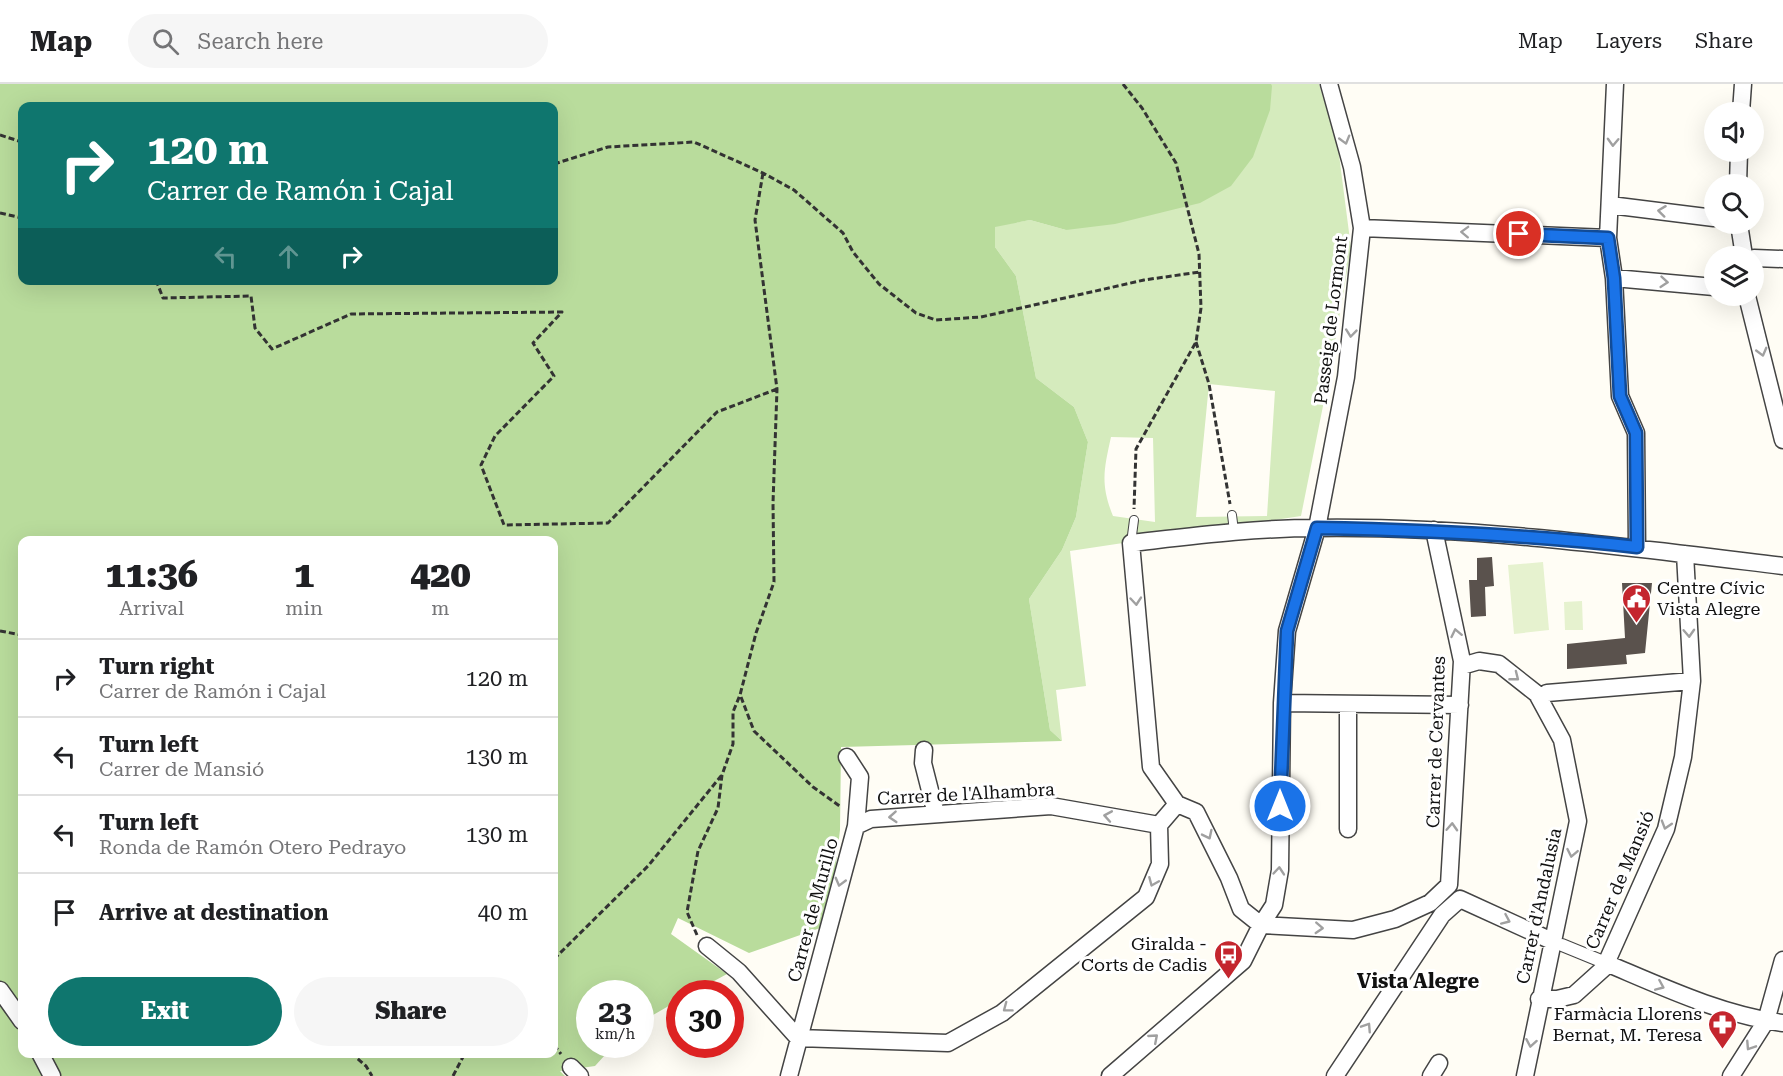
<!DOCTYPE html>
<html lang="en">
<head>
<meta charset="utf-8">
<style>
	body { margin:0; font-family:"Roboto Serif",serif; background:#f6f6f6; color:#202124; height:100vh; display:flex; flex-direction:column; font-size:22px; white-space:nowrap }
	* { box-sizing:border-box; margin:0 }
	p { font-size:20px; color:#757577 }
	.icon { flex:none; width:33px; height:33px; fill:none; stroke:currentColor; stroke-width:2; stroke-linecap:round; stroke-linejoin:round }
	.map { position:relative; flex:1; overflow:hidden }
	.side { position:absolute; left:18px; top:452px; width:540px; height:522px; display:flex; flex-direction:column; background:#fff; border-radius:12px; box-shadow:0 6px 24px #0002 }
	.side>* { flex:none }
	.banner { position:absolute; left:18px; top:18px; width:540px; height:183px; border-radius:12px; box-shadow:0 6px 24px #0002; background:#0f766e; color:#fff; overflow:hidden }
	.fabs { position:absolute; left:1704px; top:18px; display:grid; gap:12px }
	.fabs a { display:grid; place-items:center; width:60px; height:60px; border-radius:50%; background:#fff; box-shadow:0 6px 24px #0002; font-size:30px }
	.speed { position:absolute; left:576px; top:896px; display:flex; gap:12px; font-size:30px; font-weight:700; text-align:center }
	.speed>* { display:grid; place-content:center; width:78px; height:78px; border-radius:50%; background:#fff; box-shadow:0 6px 24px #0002; line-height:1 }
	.speed small { font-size:15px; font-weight:400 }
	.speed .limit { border:9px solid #d22; background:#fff; color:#111 }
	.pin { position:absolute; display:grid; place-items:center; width:51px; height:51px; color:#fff; margin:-26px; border:3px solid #fff; border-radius:50%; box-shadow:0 2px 6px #0007 }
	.me { position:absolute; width:66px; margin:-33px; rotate:0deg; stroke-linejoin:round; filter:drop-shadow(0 0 4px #0008) }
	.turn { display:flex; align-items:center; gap:21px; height:126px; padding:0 30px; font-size:27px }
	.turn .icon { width:78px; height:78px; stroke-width:2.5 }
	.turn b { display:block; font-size:42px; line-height:51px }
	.lanes { display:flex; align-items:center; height:57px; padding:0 30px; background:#0003; justify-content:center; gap:30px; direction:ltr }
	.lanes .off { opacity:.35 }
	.eta { display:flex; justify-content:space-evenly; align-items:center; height:102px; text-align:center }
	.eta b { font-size:36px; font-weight:800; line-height:42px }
	.action { display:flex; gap:12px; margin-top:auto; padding:12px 30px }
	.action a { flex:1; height:69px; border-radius:36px; background:#0f766e; color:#fff; font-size:24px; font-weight:800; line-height:69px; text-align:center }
	.action a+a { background:#f6f6f6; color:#202124 }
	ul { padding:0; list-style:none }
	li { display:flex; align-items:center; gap:18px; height:78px; padding:0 30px; border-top:2px solid #e0e0e0 }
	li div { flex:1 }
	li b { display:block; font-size:22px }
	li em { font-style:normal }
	header { display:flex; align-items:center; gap:36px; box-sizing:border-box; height:84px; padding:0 30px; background:#fff; border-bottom:2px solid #e0e0e0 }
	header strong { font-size:28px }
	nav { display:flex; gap:33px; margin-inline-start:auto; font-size:21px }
	.search { width:420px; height:54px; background:#f6f6f6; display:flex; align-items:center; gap:15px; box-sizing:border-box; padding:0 21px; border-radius:33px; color:#757577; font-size:22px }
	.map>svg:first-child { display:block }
</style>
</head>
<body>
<header>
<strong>Map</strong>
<div class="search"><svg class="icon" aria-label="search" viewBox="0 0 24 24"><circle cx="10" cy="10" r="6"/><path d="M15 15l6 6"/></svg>Search here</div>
<nav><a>Map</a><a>Layers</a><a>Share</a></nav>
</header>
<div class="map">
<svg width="1783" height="992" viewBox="0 0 1783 992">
	<rect width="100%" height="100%" fill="#fffdf5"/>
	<!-- green -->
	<path fill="#d5ebbd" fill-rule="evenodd" d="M1271,0H1319L1338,63L1351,164L1330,287L1301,432L1070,467L1086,602L1056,606L1062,657L1050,646L1029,515L1062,466L1076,433L1088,358L1074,323L1036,294L1016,192L995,163V142L1030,136L1066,146ZM1209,300L1275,307L1267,432L1196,433ZM1111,353L1153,354L1155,438L1113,432C1100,400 1104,385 1111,353Z"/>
	<!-- forest -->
	<path fill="#b9dc9c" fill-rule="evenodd" d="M0,0H1271L1272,2L1270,26L1253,73L1231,102L1200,119L1115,140L1066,146L1030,136L995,143V163L1016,192L1036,294L1074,323L1088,358L1076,433L1062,466L1029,515L1050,646L1062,657L841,663L840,746L835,788L820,844L749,869L678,834L671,850L727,890L692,909H680L679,916L641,938L640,909H590V960H615L595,982L560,987L565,992H0ZM22,22H554V196H22ZM22,456H554V969H22Z"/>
	<!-- pitch -->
	<path fill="#e6f2cf" d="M1543,478L1549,546L1514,550L1508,481Z
		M1582,517L1583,546H1565L1564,518Z"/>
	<!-- building -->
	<path fill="#5a524d" d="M1492,473L1494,502L1485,503L1486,532L1471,533L1469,496H1477V474Z
		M1622,499H1652L1645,569L1626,571L1627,580L1567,585V560L1625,554Z"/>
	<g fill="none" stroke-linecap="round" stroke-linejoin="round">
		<defs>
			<path id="service" d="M1232,431L1234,447
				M1131,459L1134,436"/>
			<path id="pedestrian" d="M1562,861L1606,879"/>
			<path id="minor" d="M1615,0L1608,154L1614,194L1620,312L1636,349L1637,463
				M1741,28L1743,0
				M1738,100L1739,68
				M1610,121L1714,134
				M1739,140L1744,172
				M1362,144L1608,154
				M1754,174L1783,175
				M1614,194L1714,203
				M1747,212L1783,356
				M1434,446L1462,577L1449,801L1430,819L1395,835L1353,846L1261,841L1241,825L1229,794L1196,728L1177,720L1151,683L1131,459C1193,452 1254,444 1317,444C1473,442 1628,463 1783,482
				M1462,582L1479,577L1499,580L1537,610L1562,656L1578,737L1525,992
				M1547,609L1692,597
				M1282,619L1460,621
				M1348,620V745
				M924,666L923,679L936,730
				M856,742L871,735L1051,722L1159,741L1177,720
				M707,862L739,888L798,954L948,959L1002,929L1146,813L1160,780L1159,741
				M1606,879C1663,903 1722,931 1783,939
				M0,906L22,937
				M1539,915H1557L1574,911L1604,884L1666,745L1683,673L1692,597L1685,470
				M40,969L52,992
				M571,983L580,992
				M789,992L856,742L860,693L847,673
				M1110,992L1243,877L1261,841L1274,821L1280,786L1282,619L1287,547L1317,444L1346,293L1362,144L1352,83L1329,0
				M1335,992L1442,831L1460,815L1552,857
				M1431,992L1439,979
				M1731,992L1766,937L1783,876"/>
		</defs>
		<!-- service casing -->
		<use href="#service" stroke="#444" stroke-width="10"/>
		<!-- pedestrian casing -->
		<use href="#pedestrian" stroke="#444" stroke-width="14"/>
		<!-- minor casing -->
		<use href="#minor" stroke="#444" stroke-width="19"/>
		<!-- path -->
		<path stroke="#333" stroke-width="3" stroke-dasharray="6 3" stroke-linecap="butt" d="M1123,0L1142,24L1176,79L1199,170L1201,224L1196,258L1136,365L1134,425
			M0,51L22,58
			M554,80L608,63L694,58L763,89L794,106L843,149L853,168L879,200L916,229L936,236L981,233L1144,196L1200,188
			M0,129L22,134
			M156,196L163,214L251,212L255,244L272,265L351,230L562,228L533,259L554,292L495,352L481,381L504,441L608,439L717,328L777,305
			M1196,258L1209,300L1230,420
			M0,547L22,551
			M741,613L754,647L813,703L841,723
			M697,851L687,828L698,767L718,724L722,691L733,660V628L740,611L756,549L774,498L773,419L777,305L755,136L763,89
			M554,875L648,782L721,692
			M554,961L561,970
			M351,969L366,982L372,992
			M453,992L465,969"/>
		<!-- service -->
		<use href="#service" stroke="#fff" stroke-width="8"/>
		<!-- pedestrian -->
		<use href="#pedestrian" stroke="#fff" stroke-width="12"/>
		<!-- minor -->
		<use href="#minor" stroke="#fff" stroke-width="16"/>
	</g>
	<!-- one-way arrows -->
	<defs><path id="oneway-chevron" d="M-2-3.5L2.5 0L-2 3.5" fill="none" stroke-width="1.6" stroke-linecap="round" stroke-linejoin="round" transform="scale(1.5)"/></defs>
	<g stroke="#a0a0a0">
		<use href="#oneway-chevron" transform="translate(1345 56) rotate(74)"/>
		<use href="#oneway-chevron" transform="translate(1613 58) rotate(92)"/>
		<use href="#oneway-chevron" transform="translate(1662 127) rotate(-173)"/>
		<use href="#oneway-chevron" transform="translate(1465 148) rotate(-178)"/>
		<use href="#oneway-chevron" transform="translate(1664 198) rotate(5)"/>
		<use href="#oneway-chevron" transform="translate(1351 249) rotate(96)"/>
		<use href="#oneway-chevron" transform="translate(1762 268) rotate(75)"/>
		<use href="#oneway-chevron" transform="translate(1136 517) rotate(85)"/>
		<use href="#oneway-chevron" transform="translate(1456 549) rotate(-102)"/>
		<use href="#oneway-chevron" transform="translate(1689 549) rotate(87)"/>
		<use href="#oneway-chevron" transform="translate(1515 593) rotate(38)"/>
		<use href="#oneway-chevron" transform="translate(1108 732) rotate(-170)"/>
		<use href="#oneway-chevron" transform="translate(893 733) rotate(176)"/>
		<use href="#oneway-chevron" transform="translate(1666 741) rotate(107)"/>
		<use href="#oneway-chevron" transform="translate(1452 743) rotate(-87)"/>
		<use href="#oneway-chevron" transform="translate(1208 751) rotate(64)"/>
		<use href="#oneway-chevron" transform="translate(1572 769) rotate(101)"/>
		<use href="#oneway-chevron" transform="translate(1279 787) rotate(-85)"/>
		<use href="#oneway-chevron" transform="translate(840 798) rotate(105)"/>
		<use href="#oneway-chevron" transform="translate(1153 798) rotate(113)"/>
		<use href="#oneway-chevron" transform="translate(1506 836) rotate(24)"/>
		<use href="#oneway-chevron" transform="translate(1319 844) rotate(3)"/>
		<use href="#oneway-chevron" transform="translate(1660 902) rotate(23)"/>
		<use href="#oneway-chevron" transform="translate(1007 924) rotate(143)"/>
		<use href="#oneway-chevron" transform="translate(1367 943) rotate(-57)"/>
		<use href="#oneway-chevron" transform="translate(1154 954) rotate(-41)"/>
		<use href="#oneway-chevron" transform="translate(1531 959) rotate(100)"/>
		<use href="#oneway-chevron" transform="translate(1750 962) rotate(123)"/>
	</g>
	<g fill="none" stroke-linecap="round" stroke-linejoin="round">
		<defs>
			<path id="route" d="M1280,722L1287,547L1317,444C1424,446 1530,451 1637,463L1636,349L1620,312L1614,194L1608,154L1519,150"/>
		</defs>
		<!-- route casing -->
		<use href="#route" stroke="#114b97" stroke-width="15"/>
		<!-- route -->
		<use href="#route" stroke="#1a73e8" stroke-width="10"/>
	</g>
	<!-- icons -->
	<defs>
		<symbol id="civic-pin" viewBox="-11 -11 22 30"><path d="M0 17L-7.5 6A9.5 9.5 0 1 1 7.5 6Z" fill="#c4262e" stroke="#fff"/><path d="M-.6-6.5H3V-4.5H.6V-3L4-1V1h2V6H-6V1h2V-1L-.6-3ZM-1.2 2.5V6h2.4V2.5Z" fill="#fff"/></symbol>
		<symbol id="bus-pin" viewBox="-11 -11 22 30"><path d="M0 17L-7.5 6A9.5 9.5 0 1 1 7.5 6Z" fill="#c4262e" stroke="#fff"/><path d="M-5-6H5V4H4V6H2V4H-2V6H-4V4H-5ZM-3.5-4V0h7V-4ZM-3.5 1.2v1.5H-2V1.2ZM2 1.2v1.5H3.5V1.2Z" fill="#fff"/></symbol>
		<symbol id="pharmacy-pin" viewBox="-11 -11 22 30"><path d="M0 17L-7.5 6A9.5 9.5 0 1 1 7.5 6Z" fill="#c4262e" stroke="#fff"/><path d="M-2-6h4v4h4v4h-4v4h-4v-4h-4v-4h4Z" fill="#fff"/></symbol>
	</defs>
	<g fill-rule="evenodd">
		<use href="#civic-pin" x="1620" y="498" width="33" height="45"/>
		<use href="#bus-pin" x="1212" y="854" width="33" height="45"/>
		<use href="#pharmacy-pin" x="1706" y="924" width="33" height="45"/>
	</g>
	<g text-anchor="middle" stroke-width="6" stroke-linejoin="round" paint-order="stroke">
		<!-- street labels -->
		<g font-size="18" fill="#111" stroke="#fff">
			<text transform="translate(1331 236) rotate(-83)" y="6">Passeig de Lormont</text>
			<text transform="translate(1436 658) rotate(-88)" y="6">Carrer de Cervantes</text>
			<text transform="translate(966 710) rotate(-3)" y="6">Carrer de l'Alhambra</text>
			<text transform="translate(1620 796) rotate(-67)" y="6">Carrer de Mansió</text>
			<text transform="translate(1539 822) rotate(-78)" y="6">Carrer d'Andalusia</text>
			<text transform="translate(813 826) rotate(-75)" y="6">Carrer de Murillo</text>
		</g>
		<!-- poi labels -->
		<g font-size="18" fill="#111" stroke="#fff" text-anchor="end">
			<text x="1657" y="510" text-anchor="start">Centre Cívic<tspan x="1657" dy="21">Vista Alegre</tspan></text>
			<text x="1207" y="866">Giralda -<tspan x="1207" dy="21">Corts de Cadis</tspan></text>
			<text x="1702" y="936">Farmàcia Llorens<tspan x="1702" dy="21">Bernat, M. Teresa</tspan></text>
		</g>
		<!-- neighbourhood labels -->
		<g font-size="20" font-weight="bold" fill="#111" stroke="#fff">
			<text x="1418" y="904">Vista Alegre</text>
		</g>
	</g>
</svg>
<div class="fabs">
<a><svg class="icon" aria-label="sound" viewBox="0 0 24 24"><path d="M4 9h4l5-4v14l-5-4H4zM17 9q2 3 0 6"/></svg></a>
<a><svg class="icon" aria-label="search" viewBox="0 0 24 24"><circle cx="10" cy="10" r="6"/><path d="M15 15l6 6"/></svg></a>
<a><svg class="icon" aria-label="layers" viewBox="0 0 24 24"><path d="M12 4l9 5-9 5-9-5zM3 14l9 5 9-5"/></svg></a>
</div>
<div class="speed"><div>23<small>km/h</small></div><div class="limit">30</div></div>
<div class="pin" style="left:1519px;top:150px;background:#d93025"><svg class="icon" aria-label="arrive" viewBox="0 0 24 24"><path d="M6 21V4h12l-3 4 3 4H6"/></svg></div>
<svg class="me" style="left:1280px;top:722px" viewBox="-20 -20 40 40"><circle r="17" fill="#1a73e8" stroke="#fff" stroke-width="3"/><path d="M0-11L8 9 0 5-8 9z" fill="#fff"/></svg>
<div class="banner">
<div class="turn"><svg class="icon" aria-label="right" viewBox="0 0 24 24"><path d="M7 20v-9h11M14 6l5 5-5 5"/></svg><div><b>120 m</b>Carrer de Ramón i Cajal</div></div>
<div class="lanes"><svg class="icon off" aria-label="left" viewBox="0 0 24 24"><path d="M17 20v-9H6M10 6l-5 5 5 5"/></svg><svg class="icon off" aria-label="ahead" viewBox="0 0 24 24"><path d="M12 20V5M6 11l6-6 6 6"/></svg><svg class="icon" aria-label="right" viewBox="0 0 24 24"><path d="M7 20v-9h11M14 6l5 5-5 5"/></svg></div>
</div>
<section class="side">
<div class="eta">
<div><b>11:36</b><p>Arrival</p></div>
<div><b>1</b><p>min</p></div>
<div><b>420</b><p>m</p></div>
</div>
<ul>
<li><svg class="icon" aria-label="right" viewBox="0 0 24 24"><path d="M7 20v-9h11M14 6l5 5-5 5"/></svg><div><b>Turn right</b><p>Carrer de Ramón i Cajal</p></div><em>120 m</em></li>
<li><svg class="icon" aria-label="left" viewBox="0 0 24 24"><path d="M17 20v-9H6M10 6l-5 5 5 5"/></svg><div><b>Turn left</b><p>Carrer de Mansió</p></div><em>130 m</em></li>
<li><svg class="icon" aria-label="left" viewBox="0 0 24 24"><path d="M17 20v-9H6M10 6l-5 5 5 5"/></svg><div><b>Turn left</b><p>Ronda de Ramón Otero Pedrayo</p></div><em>130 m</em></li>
<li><svg class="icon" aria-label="arrive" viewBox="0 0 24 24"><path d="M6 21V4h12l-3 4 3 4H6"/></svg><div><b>Arrive at destination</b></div><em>40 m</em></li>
</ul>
<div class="action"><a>Exit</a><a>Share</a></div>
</section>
</div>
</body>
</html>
